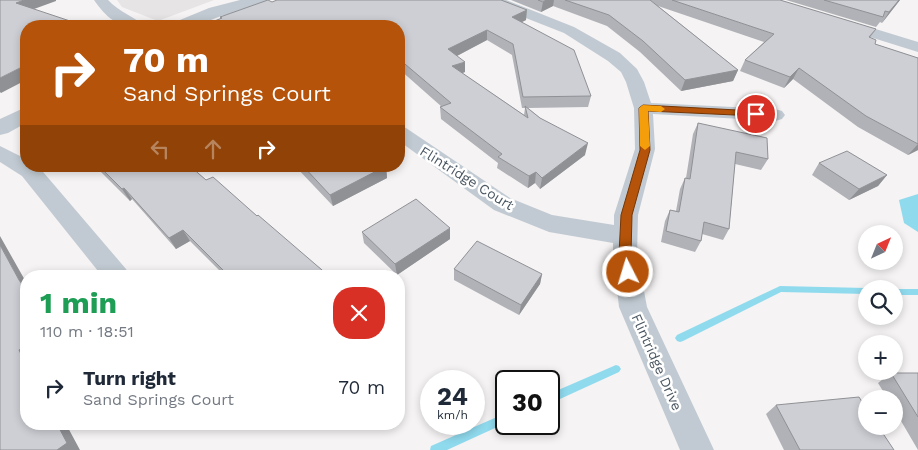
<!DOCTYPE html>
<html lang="en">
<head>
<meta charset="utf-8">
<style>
	body { margin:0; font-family:"Work Sans",sans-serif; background:#f6f6f7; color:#1f2937; height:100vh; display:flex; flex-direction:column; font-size:19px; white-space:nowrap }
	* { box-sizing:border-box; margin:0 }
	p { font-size:16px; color:#747a83 }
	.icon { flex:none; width:28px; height:28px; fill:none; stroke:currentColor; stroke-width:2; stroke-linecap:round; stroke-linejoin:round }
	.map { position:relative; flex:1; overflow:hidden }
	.panel { position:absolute; left:20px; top:270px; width:385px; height:160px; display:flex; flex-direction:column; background:#fff; border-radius:20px; box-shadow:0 2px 8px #0003 }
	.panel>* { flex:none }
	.banner { position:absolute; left:20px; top:20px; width:385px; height:152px; border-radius:20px; box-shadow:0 2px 8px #0003; background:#b45309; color:#fff; overflow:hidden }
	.needle { width:32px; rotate:43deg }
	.fabs { position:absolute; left:858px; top:225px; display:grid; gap:10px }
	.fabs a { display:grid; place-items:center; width:45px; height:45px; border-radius:50%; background:#fff; box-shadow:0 2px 8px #0003; font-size:25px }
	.speed { position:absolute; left:420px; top:370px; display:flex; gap:10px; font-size:25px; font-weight:700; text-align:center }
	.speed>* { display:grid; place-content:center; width:65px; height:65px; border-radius:50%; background:#fff; box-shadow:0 2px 8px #0003; line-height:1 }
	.speed small { font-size:12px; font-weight:400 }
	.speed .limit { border:2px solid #111; border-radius:8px; background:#fff; color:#111 }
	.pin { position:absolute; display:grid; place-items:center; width:42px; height:42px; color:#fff; margin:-21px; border:2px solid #fff; border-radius:50%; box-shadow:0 1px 5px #0007 }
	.me { position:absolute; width:55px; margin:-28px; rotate:355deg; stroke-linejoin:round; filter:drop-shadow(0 0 4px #0008) }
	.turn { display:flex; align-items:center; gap:18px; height:105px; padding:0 20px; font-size:22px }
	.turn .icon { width:65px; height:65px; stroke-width:2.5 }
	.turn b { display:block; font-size:35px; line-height:42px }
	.lanes { display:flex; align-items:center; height:48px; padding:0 20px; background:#0003; justify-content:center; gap:25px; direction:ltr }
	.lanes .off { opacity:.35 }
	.round { display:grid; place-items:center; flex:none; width:52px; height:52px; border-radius:20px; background:#f6f6f7 }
	.overview { display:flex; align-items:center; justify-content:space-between; height:85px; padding:0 20px }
	h1 { font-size:30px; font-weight:700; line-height:38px; color:#1e9e55 }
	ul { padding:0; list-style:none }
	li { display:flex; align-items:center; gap:15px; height:65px; padding:0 20px }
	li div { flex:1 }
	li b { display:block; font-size:19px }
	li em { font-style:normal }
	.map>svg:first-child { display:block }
</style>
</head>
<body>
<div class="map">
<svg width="918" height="450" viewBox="0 0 918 450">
	<rect width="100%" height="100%" fill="#f5f3f3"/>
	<!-- education -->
	<path fill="#e6e4e5" d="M117,0H214L158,21L122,7Z"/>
	<!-- water -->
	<path fill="#90daee" d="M918,194V232L904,223L899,200Z"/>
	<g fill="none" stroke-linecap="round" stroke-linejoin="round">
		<!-- stream -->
		<path fill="#90daee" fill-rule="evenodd" d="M780,286L866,288L869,289H866V294L781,292L683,341L680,342L677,341L675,338L677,335Z
			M893,289H918V295H894Z
			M616,365L619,366L621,369L619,372L549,404V394Z
			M506,413V423L447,450H430L431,446Z"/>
		<!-- minor -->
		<path fill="#c1cad2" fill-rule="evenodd" d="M94,0H108C119,12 137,18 144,26C119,28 108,20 94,0Z
			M486,0H506L574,27L620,53L637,69L644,82L651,103L775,109L782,111L785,115L782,119L775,121L653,114L655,149L638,215L637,254L647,307L714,450H680L619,307L613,254V243L549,232L494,210L399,141V126L406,128L510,198L552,215L614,225V215L635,149L634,108L626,82L621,72L608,61L564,33L488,3Z
			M843,19L918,42V52L838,27L835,24L838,21Z
			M0,146L26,159V166H38L126,269L130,276H102L22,176L0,162Z"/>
		<!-- tertiary -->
		<path fill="#c1cad2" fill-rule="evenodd" d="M240,0H267L265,4L221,16L196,26H172L175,22L209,8Z
			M26,107V123L8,133L0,135V119Z"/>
	</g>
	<!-- wall -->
	<path fill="#b0b2b7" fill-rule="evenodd" d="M511,0H780L876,29L870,38L875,44L918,58V150L908,155L858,127L793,79L784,88L740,71L745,60L764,42L658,6L738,70L733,81L681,91L640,52L607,26L553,6L541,12Z
		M786,0H900L882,23L880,22L876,27Z
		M272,2L526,20L522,22L591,96L588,107L528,108L585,155L540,189L535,183L528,188L497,168L498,163L441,119L440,107H442L399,69V26L221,18L220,17ZM487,40L512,55L522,108H525L524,115L462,73L465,72L457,56Z
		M698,123L768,159L761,170L735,164L729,229L723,240L702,234L701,241L695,252L661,242L665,221L670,210L676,211L680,189L685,178H686L693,134Z
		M819,163L887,175L878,186L849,200L812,175Z
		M97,166H190L206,180L257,216L329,276H225L190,241L176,249L132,199L130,201L100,171Z
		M295,166H386L387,178L333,206Z
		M362,232L450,239L397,275L364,243Z
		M454,269L542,274L540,284L519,315L454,280Z
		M891,373H918V450L894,409V399H888L878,383Z
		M776,405L894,450H784L766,414Z"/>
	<!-- shaded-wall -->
	<path fill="#909195" d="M24,0H56V1L23,13L16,3Z
		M546,0H554L553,6L541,12L543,2Z
		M899,0H900L882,23L889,12Z
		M527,10L526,20L512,27V17Z
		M487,30V40L449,60L448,49Z
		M465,62V72L452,77V66Z
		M26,65V80L1,93L0,92V78Z
		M799,68L793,79L784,88L790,77Z
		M738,70L733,81L681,91L685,80Z
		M588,143L585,155L540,189L542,178Z
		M918,144V150L908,155Z
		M386,166L387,178L333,206L330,195Z
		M536,172L535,183L528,188L529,176Z
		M887,175L878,186L849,200L859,189Z
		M124,188L132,199L130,201L122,189Z
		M450,228V239L397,275L395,264Z
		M183,230L190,241L176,249L169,238Z
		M0,236L26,282V290L19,280L0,245Z
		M542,274L540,284L519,315L521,305Z
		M26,345V364L19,350Z
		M57,424H66L80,450H57Z"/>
	<!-- building -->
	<path fill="#cdcfd5" stroke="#909195" d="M0,0H24L16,3L85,26H26V65L0,78Z
		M268,0L272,2L277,0H501L527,10L512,17L574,50L591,96L523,97L513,44L487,30L448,49L465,62L452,66L528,118L525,106L540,118L588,143L542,178L536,172L529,176L498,157L502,154L440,107L451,103L399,59V26H202L222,18L220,17Z
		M538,0H546L543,2Z
		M565,0H650L738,70L685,80L643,41L609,15Z
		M672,0H780L876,29L869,37L876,40L875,44L918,58V144L866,116L799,68L790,77L745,60L774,34Z
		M824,0H899L889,12L885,11L883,17Z
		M698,123L767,138L768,159L736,152L729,229L704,222L701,241L666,231L670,210L679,212L685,178L690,179Z
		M847,151L887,175L859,189L819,163Z
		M99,166H190L206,180L213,177L257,216L258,215L329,276H229L183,230L169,238L124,188L122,189Z
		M303,166H386L330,195Z
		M416,199L450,228L395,264L362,232Z
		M477,241L542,274L521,305L454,269Z
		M0,245L19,280L26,290V345L19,350L26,364V424H57L67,443L57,450H0Z
		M891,373H918V417Z
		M859,397L866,408V426H878L894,450H800L776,405Z"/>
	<!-- route -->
	<path fill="#b45309" stroke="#753606" d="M643,105L756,111L761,114L756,116L648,111L650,150L632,215L631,254L634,272L632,276H623L619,254L621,215L640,150L639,108Z"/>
	<!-- slow -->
	<path fill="#f59e0b" d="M643,105L661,106L665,109L661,112L648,111L650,146L645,150L640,146L639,108Z"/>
	<g text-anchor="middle" stroke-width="5" stroke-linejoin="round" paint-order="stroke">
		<!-- street labels -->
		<g font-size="14" fill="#4a5661" stroke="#fff">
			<text transform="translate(467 178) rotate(32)" y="5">Flintridge Court</text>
			<text transform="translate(657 362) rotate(66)" y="5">Flintridge Drive</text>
		</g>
	</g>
</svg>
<div class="fabs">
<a><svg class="needle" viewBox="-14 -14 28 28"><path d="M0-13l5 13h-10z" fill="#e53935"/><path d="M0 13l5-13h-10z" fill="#747a83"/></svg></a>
<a><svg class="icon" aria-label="search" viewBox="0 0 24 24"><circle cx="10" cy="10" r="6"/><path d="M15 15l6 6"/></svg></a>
<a>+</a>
<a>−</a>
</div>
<div class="speed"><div>24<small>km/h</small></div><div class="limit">30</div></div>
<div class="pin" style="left:756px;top:114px;background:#d93025"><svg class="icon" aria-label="arrive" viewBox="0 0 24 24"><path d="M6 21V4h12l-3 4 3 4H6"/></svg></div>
<svg class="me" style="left:628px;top:272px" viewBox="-20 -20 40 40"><circle r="17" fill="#b45309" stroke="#fff" stroke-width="3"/><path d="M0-11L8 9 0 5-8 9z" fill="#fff"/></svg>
<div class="banner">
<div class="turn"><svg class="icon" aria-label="right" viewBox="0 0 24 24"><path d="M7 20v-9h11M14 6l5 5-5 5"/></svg><div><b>70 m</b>Sand Springs Court</div></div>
<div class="lanes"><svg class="icon off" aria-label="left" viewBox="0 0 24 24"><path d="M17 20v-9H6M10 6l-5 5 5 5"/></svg><svg class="icon off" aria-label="ahead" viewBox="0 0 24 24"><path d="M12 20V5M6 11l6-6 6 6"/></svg><svg class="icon" aria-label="right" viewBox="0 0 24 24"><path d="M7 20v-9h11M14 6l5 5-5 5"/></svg></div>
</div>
<section class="panel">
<div class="overview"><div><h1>1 min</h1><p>110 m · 18:51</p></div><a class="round" style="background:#d93025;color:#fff"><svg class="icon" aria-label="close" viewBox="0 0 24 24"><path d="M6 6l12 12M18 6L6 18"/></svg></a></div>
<ul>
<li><svg class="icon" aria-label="right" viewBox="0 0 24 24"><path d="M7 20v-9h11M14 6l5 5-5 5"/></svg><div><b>Turn right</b><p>Sand Springs Court</p></div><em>70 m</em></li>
</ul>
</section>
</div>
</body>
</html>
